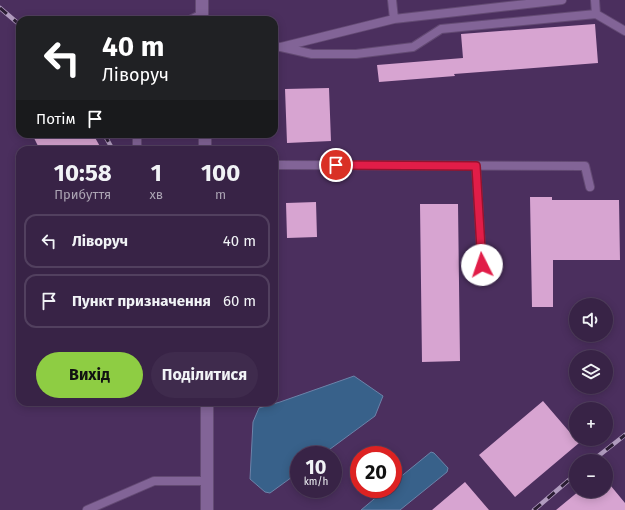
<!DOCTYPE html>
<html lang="uk">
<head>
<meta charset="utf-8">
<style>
	body { margin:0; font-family:"Fira Sans",sans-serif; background:#3f2b4d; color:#f1f3f6; height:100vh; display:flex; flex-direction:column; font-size:15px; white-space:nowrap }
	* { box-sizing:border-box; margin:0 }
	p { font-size:13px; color:#aba4b3 }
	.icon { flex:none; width:22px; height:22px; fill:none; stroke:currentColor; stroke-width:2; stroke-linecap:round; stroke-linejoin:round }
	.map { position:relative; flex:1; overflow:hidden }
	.drawer { position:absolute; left:16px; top:146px; width:262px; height:260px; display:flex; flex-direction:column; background:#382346; border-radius:12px; box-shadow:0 2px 10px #0003,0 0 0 1px #52405f }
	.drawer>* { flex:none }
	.top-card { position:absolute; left:16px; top:16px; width:262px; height:122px; border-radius:12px; box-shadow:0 2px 10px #0003,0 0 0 1px #52405f; background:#202124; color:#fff; overflow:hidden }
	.buttons { position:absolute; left:569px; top:298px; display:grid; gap:8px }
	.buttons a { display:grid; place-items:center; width:44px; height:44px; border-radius:50%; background:#382346; box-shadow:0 2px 10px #0003,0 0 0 1px #52405f; font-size:20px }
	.speed { position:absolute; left:290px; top:446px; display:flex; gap:8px; font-size:20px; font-weight:700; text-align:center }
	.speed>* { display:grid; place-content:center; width:52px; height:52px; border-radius:50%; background:#382346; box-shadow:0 2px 10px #0003,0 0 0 1px #52405f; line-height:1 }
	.speed small { font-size:10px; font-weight:400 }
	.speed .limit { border:6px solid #d22; background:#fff; color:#111 }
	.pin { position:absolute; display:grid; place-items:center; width:34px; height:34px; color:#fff; margin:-17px; border:2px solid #fff; border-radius:50%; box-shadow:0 1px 4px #0007 }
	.me { position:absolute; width:44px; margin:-22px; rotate:356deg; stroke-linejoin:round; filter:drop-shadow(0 0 3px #0008) }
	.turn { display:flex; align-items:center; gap:14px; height:84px; padding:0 20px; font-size:18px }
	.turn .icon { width:52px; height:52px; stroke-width:2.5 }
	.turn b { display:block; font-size:28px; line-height:34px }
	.then { display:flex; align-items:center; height:38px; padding:0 20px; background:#0003; gap:8px; font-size:15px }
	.eta { display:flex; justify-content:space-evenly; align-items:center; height:68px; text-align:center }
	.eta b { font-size:24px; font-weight:700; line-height:28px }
	.cta { display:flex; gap:8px; margin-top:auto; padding:8px 20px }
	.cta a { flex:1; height:46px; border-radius:24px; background:#8ecd43; color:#111; font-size:16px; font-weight:700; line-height:46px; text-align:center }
	.cta a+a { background:#3f2b4d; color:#f1f3f6 }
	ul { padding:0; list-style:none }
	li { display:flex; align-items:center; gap:12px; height:54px; margin:0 8px 6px; padding:0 12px; border:2px solid #52405f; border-radius:12px }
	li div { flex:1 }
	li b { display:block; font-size:15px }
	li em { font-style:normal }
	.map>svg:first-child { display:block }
</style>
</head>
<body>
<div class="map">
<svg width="625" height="510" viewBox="0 0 625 510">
	<rect width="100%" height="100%" fill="#4b2f5e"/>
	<!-- water -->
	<path fill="#38618a" stroke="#6c83a9" d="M354,376L383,396L375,416L322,455H299V472L270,493L265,492L250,479L253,422L259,408L280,402Z
		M431,452L434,453L448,468L447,472L400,510H361L386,489H393V483Z"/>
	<!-- building -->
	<path fill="#d7a4d1" d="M595,24L598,63L454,74L455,76L379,82L377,65L463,58L461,34Z
		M329,88L331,141L287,143L285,89Z
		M32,134H93L102,150H40Z
		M530,197H552V200H619L620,260H553V307H532Z
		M316,202L317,237L287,238L286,203Z
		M420,204H458L460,361L422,362Z
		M543,401L579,443L515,497L479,455Z
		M606,480L625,503V510H556L579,491H606Z
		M465,482L489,510H432Z"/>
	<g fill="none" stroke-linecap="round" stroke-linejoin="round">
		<defs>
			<path id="lane" d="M392,0L394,19
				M595,0L596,14
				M190,20L202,14
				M274,47H281L394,19L562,0
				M281,47L312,54H356L413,47L441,29L596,14L625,31
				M137,134V145L139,150
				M274,165L585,166L590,187
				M476,166L482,265
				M87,510L154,481H208"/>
			<path id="street" d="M202,20V0
				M205,134V150
				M207,510V402"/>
		</defs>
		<!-- lane casing -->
		<use href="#lane" stroke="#634a73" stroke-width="10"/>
		<!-- street casing -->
		<use href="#street" stroke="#634a73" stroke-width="14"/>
		<!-- lane -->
		<use href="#lane" stroke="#826497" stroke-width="8"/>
		<!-- street -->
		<use href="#street" stroke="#826497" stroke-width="12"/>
		<defs>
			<path id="rail" d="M0,8L20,25
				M104,134L113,150
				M592,461L625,435
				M534,510L576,474"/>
		</defs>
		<!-- rail casing -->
		<use href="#rail" stroke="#b19cbf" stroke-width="4.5"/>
		<!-- rail -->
		<use href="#rail" stroke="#2b1e34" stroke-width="3" stroke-dasharray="9" stroke-linecap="butt"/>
	</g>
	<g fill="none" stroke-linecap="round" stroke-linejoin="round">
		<defs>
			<path id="route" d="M336,165L476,166L482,265"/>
		</defs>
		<!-- route casing -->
		<use href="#route" stroke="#92132f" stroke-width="10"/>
		<!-- route -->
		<use href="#route" stroke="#e11d48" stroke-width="7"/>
	</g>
</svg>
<div class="buttons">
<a><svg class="icon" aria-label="sound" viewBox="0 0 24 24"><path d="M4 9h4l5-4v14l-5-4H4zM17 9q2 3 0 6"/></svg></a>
<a><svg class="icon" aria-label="layers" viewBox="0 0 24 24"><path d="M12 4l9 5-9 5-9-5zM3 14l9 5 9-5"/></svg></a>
<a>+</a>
<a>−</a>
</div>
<div class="speed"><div>10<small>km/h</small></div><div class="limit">20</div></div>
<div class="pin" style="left:336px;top:165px;background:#d93025"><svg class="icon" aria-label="arrive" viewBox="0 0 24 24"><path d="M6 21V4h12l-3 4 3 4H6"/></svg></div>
<svg class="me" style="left:482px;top:265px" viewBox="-20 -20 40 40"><circle r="19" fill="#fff"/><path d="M0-13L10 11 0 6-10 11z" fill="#e11d48"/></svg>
<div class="top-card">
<div class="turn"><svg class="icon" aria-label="left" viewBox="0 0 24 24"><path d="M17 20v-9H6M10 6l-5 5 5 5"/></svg><div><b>40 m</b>Ліворуч</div></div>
<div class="then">Потім<svg class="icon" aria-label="arrive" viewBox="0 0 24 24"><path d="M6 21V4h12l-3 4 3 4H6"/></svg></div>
</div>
<section class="drawer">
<div class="eta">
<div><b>10:58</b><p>Прибуття</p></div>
<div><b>1</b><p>хв</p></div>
<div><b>100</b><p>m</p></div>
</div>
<ul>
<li><svg class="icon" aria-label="left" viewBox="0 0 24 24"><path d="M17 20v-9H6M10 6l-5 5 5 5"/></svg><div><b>Ліворуч</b></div><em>40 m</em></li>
<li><svg class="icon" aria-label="arrive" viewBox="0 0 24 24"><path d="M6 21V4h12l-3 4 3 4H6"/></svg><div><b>Пункт призначення</b></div><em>60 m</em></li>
</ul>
<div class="cta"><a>Вихід</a><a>Поділитися</a></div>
</section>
</div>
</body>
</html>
